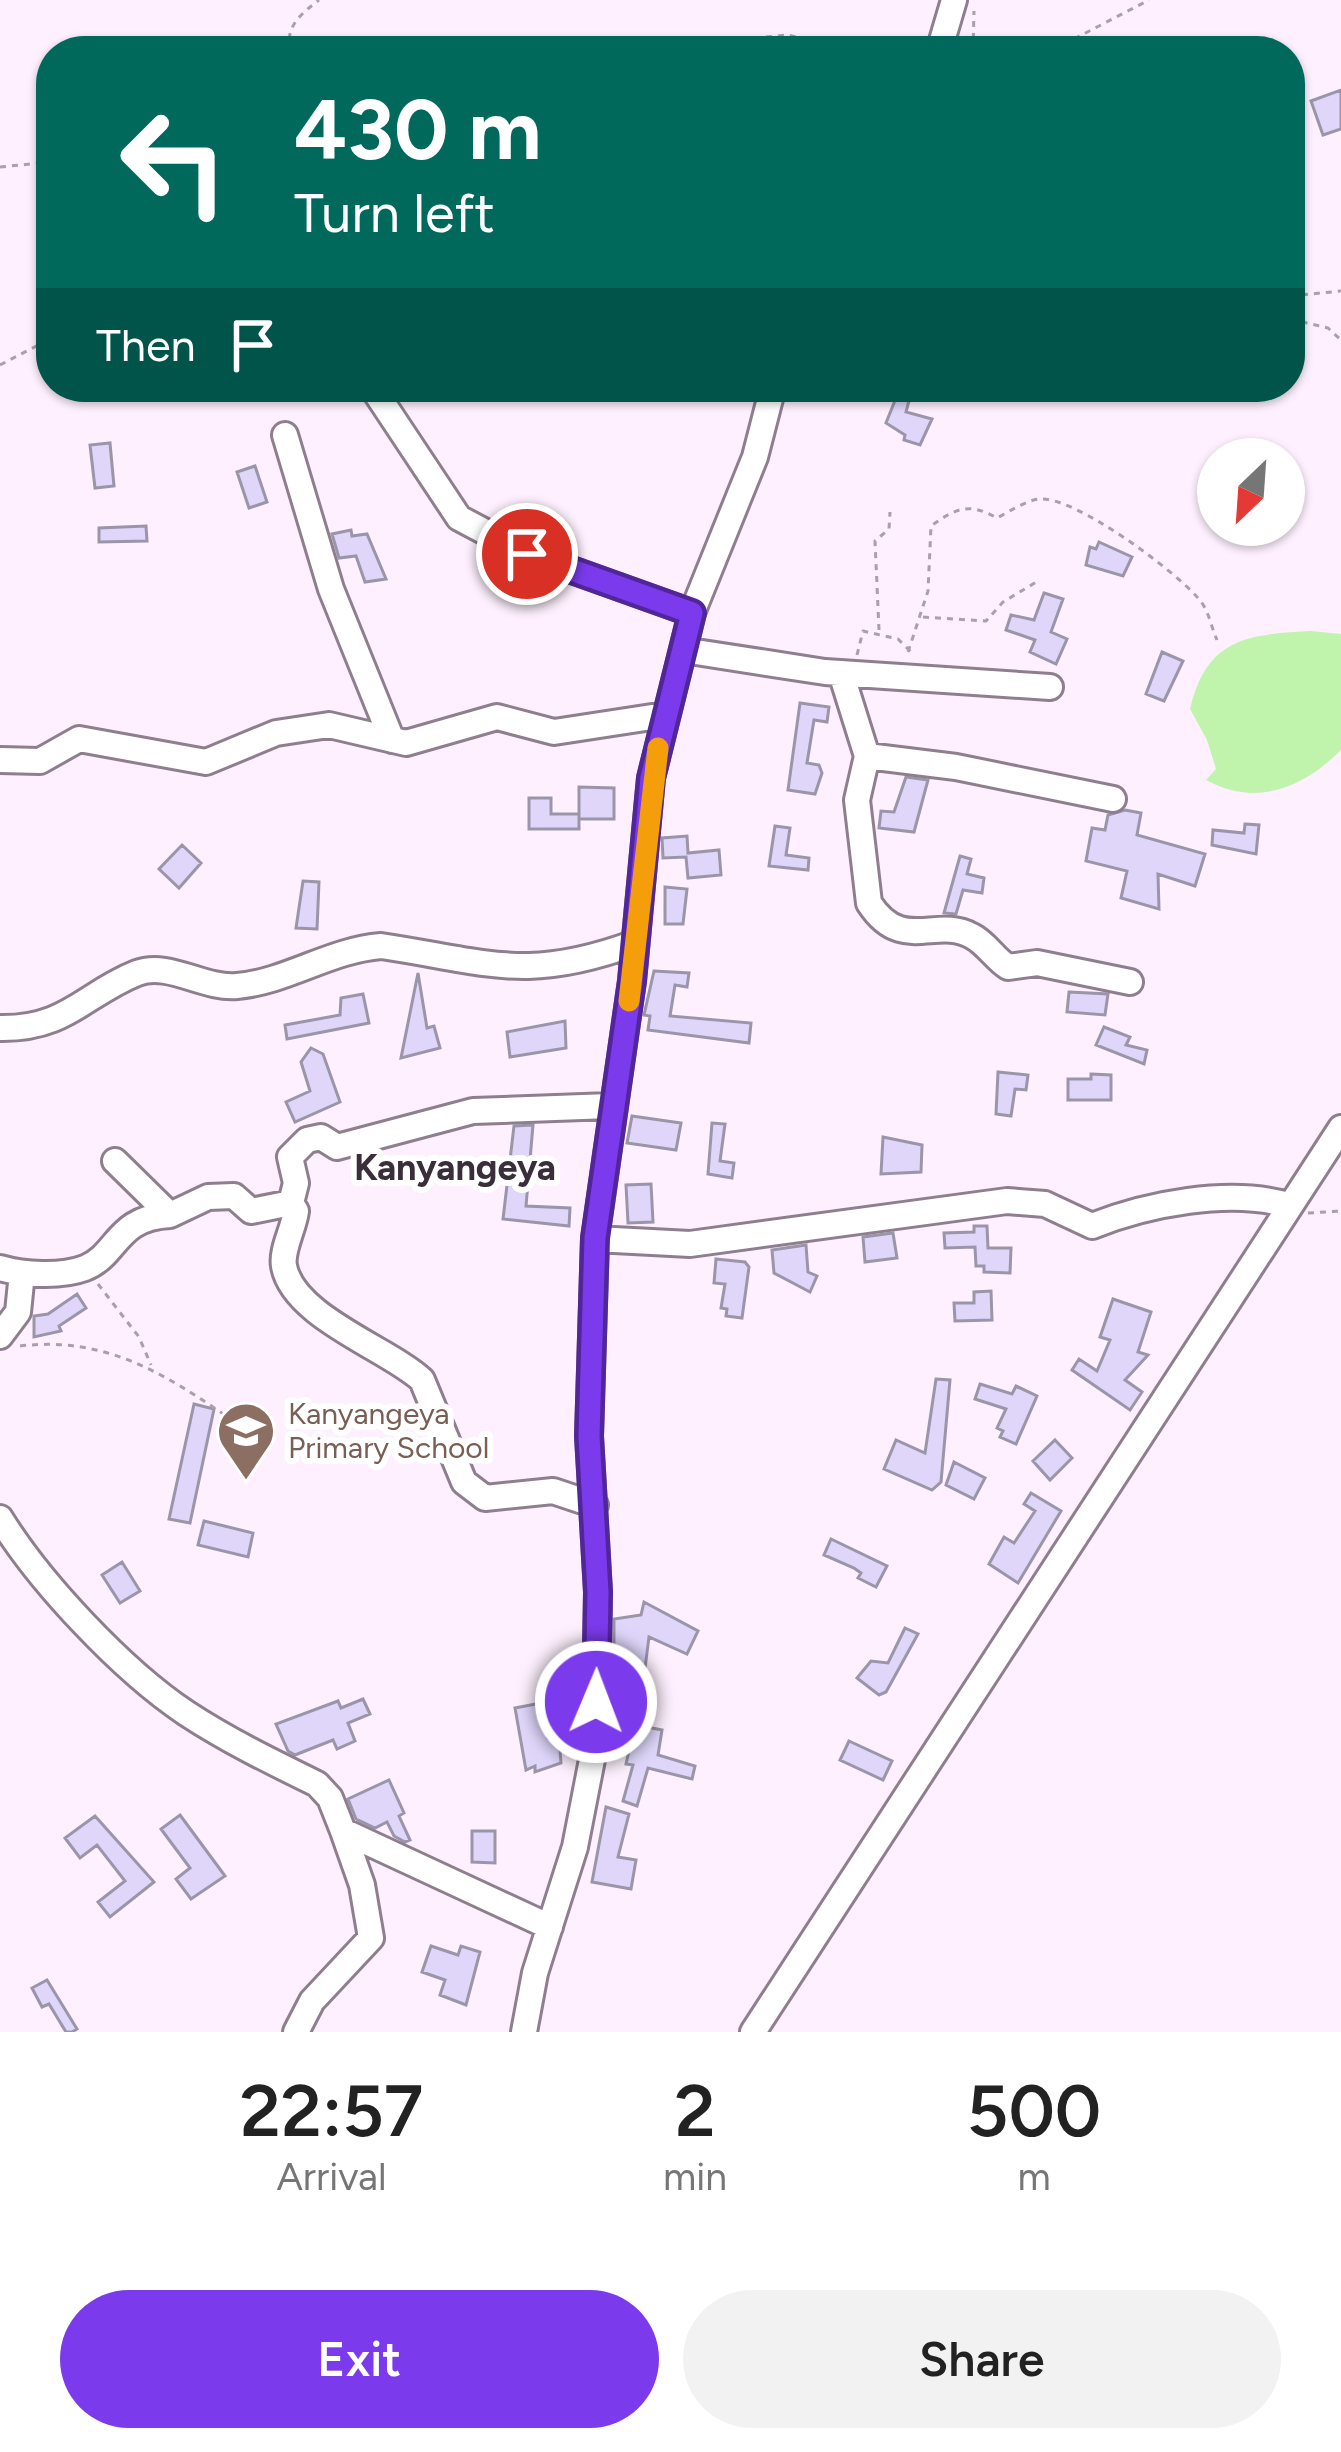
<!DOCTYPE html>
<html lang="en">
<head>
<meta charset="utf-8">
<style>
	body { margin:0; font-family:Figtree,sans-serif; background:#f2f2f2; color:#222; height:100vh; display:flex; flex-direction:column; font-size:45px; white-space:nowrap }
	* { box-sizing:border-box; margin:0 }
	p { font-size:39px; color:#767676 }
	.icon { flex:none; width:66px; height:66px; fill:none; stroke:currentColor; stroke-width:2; stroke-linecap:round; stroke-linejoin:round }
	.map { position:relative; height:2032px; overflow:hidden }
	.side { display:flex; flex-direction:column; background:#fff; flex:1 }
	.side>* { flex:none }
	.top-card { position:absolute; left:36px; top:36px; width:1269px; height:366px; border-radius:48px; box-shadow:0 3px 9px #0004; background:#00695c; color:#fff; overflow:hidden }
	.needle { width:78px; rotate:205deg }
	.controls { position:absolute; left:1197px; top:438px; display:grid; gap:24px }
	.controls a { display:grid; place-items:center; width:108px; height:108px; border-radius:50%; background:#fff; box-shadow:0 3px 9px #0004; font-size:60px }
	.pin { position:absolute; display:grid; place-items:center; width:102px; height:102px; color:#fff; margin:-51px; border:6px solid #fff; border-radius:50%; box-shadow:0 3px 12px #0007 }
	.me { position:absolute; width:132px; margin:-66px; rotate:1deg; stroke-linejoin:round; filter:drop-shadow(0 0 9px #0008) }
	.turn { display:flex; align-items:center; gap:42px; height:252px; padding:0 60px; font-size:54px }
	.turn .icon { width:156px; height:156px; stroke-width:2.5 }
	.turn b { display:block; font-size:84px; line-height:102px }
	.then { display:flex; align-items:center; height:114px; padding:0 60px; background:#0003; gap:24px; font-size:45px }
	.eta { display:flex; justify-content:space-evenly; align-items:center; height:204px; text-align:center }
	.eta b { font-size:72px; font-weight:600; line-height:84px }
	.cta { display:flex; gap:24px; margin-top:auto; padding:24px 60px }
	.cta a { flex:1; height:138px; border-radius:72px; background:#7c3aed; color:#fff; font-size:48px; font-weight:600; line-height:138px; text-align:center }
	.cta a+a { background:#f2f2f2; color:#222 }
	.map>svg:first-child { display:block }
</style>
</head>
<body>
<div class="map">
<svg width="1341" height="2032" viewBox="0 0 1341 2032">
	<rect width="100%" height="100%" fill="#fef0fe"/>
	<!-- green -->
	<path fill="#c0f4ad" d="M1311,631L1341,634V750C1302,789 1255,807 1206,780L1216,769L1207,740L1190,709C1206,639 1247,634 1311,631Z"/>
	<!-- building -->
	<path fill="#dfd6fa" stroke="#9b95aa" stroke-width="3" d="M1341,90V129L1323,135L1311,101Z
		M898,393L910,397L906,412L932,419L920,445L904,440L905,435L886,423Z
		M110,443L114,486L95,488L90,445Z
		M255,466L267,502L249,508L237,472Z
		M146,526L147,541L99,542V528Z
		M351,530L352,536L367,534L386,579L365,582L356,556L339,558L332,534Z
		M1099,542L1132,557L1123,576L1086,565L1090,547L1096,549Z
		M1044,593L1063,599L1051,632L1067,639L1056,664L1030,652L1035,640L1006,630L1011,615L1034,620Z
		M1162,652L1183,661L1164,701L1146,694Z
		M800,703L829,707L827,722L814,720L807,763L819,765L822,773L815,794L788,790Z
		M906,777L928,780L914,832L879,828L881,811L894,812Z
		M579,787L614,788V819H579Z
		M529,798H551V814H579V829H529Z
		M1125,810L1141,813L1137,835L1205,854L1195,886L1158,874L1159,909L1121,898L1127,871L1086,861L1092,828L1105,830L1108,815Z
		M1245,824L1259,825L1256,854L1212,845L1213,830L1244,833Z
		M775,826L790,828L786,855L809,858L808,870L769,866Z
		M687,836L688,853L719,850L721,875L688,878L686,857L663,858L662,838Z
		M182,845L201,863L179,888L159,869Z
		M960,856L971,859L967,874L984,878L982,893L963,890L956,914L944,913Z
		M303,881L319,882L317,929L296,928Z
		M665,887L687,889L683,924H665Z
		M654,971L689,973L687,987L675,985L670,1016L751,1023L749,1043L648,1030L650,1016L644,1015Z
		M418,973L427,1028L434,1026L440,1048L401,1058Z
		M1069,992L1108,994L1105,1015L1067,1012Z
		M363,994L369,1023L287,1039L285,1025L340,1015L341,998Z
		M565,1021L566,1048L510,1057L507,1032Z
		M1104,1027L1130,1037L1126,1045L1147,1050L1144,1064L1096,1045Z
		M311,1048L323,1054L340,1102L295,1122L286,1102L310,1091L301,1062Z
		M998,1072L1028,1075L1026,1090L1015,1089L1011,1116L996,1114Z
		M1091,1074L1111,1075V1100H1068V1079H1091Z
		M632,1116L681,1123L676,1150L627,1143Z
		M712,1123L725,1124L720,1161L734,1163L732,1178L708,1174Z
		M533,1125L526,1206L570,1208L569,1226L503,1219L514,1126Z
		M883,1137L922,1145L921,1172L881,1174Z
		M651,1184L653,1222L628,1223L626,1185Z
		M974,1226H987L988,1248H1011L1010,1273L984,1272V1266H976L975,1247L945,1248L944,1233L974,1232Z
		M893,1233L897,1258L865,1262L863,1237Z
		M806,1245L808,1272L817,1276L810,1292L774,1273L772,1250Z
		M716,1259L745,1262L749,1267L742,1318L726,1316L727,1309L721,1308L725,1284L714,1283Z
		M991,1291L992,1320L955,1321L954,1303H974V1292Z
		M77,1294L86,1308L59,1326L61,1331L34,1337V1316L48,1314Z
		M1113,1299L1151,1312L1138,1352L1148,1355L1125,1380L1142,1392L1130,1410L1072,1370L1079,1359L1097,1371L1110,1340L1100,1337Z
		M936,1379L950,1380L941,1482L932,1490L884,1469L896,1440L925,1453Z
		M980,1384L1012,1394L1016,1386L1037,1396L1016,1444L1000,1437L1003,1431L997,1428L1006,1409L975,1399Z
		M194,1404L214,1409L190,1523L169,1519Z
		M1055,1440L1072,1458L1050,1480L1033,1461Z
		M954,1462L985,1478L974,1499L946,1485Z
		M1031,1493L1061,1511L1018,1583L989,1564L1004,1537L1014,1543L1035,1511L1024,1504Z
		M204,1521L253,1533L248,1557L198,1545Z
		M831,1539L887,1566L876,1587L858,1578L861,1573L854,1568L824,1555Z
		M122,1562L140,1591L120,1603L102,1575Z
		M644,1602L698,1631L687,1654L649,1637L645,1668L614,1664V1619L641,1615Z
		M905,1628L918,1634L886,1692L879,1695L857,1678L871,1661L888,1663Z
		M363,1699L370,1714L348,1723L355,1741L337,1749L333,1740L295,1755L288,1751L276,1724L338,1701L341,1708Z
		M541,1703L548,1738L559,1737L561,1763L535,1772V1766L526,1770L515,1708Z
		M617,1721L662,1730L658,1755L695,1766L692,1779L648,1768L637,1806L623,1801L633,1765L626,1764L631,1742L614,1739Z
		M849,1741L892,1761L883,1780L840,1760Z
		M389,1780L404,1813L399,1816L410,1840L405,1842L394,1836L387,1822L375,1828L356,1819L348,1799Z
		M606,1807L629,1814L618,1857L636,1860L631,1889L592,1882Z
		M180,1815L225,1876L191,1899L176,1879L190,1868L161,1829Z
		M95,1816L154,1882L110,1917L98,1902L125,1881L97,1845L80,1858L65,1838Z
		M472,1831H495V1863L472,1862Z
		M431,1946L458,1955L461,1946L480,1952L466,2005L440,1995L445,1980L422,1972Z
		M47,1980L77,2029L72,2032H66L49,2004L42,2007L32,1988Z"/>
	<g fill="none" stroke-linecap="round" stroke-linejoin="round">
		<defs>
			<path id="minor" d="M939,51L954,0
				M376,393L459,518L527,554L692,613
				M285,435L331,589L392,740
				M683,650L825,672L1050,687
				M841,673L867,756L857,800L869,903C902,954 936,916 972,936C986,943 995,959 1008,967L1037,963L1130,982
				M867,756L956,767L1113,799
				M0,760L40,761L79,739L206,762L276,733L329,725L406,743L497,717L554,732L665,715
				M0,1028C67,1029 84,994 137,973C169,961 203,989 237,986C286,982 330,950 381,946C488,962 526,983 635,943
				M115,1161L170,1215L208,1197L234,1196L251,1211L291,1203L296,1211C294,1228 281,1250 284,1266C293,1317 389,1349 422,1380L464,1482L485,1498L553,1491L595,1505
				M291,1203L296,1183L290,1157L307,1140L321,1137L337,1147L473,1111L610,1106
				M595,1239L690,1244L1007,1201L1045,1204L1092,1226C1147,1204 1229,1188 1288,1205
				M0,1268C24,1275 61,1277 85,1268C119,1254 115,1218 170,1215
				M0,1336L18,1312L22,1273
				M0,1518C40,1583 122,1670 186,1713C227,1740 272,1762 317,1784L330,1798L343,1831L550,1927
				M296,2032L312,2001L371,1938L362,1885L343,1831
				M524,2032L535,1973L575,1847L596,1739L598,1592L589,1436L595,1239L632,981L651,778L692,613L755,457L773,387
				M753,2032L1341,1128"/>
		</defs>
		<!-- minor casing -->
		<use href="#minor" stroke="#8e7e8e" stroke-width="30"/>
		<!-- path -->
		<path stroke="#aa9faa" stroke-width="3" stroke-dasharray="6 6" stroke-linecap="butt" d="M754,38L788,35L848,51
			M290,51C285,26 301,14 319,0
			M973,51L974,11
			M1028,51L1070,41L1149,0
			M0,167L51,162
			M1290,296L1341,291
			M1290,319L1328,328L1341,340
			M47,333L51,310
			M0,365L46,341L51,331
			M923,617L986,621L1003,602L1038,581
			M879,630L875,541L889,529L890,512
			M908,652L928,591L931,526C956,508 969,502 997,518C1009,512 1026,500 1040,499C1076,497 1174,570 1198,598C1209,610 1210,624 1217,640
			M857,655L863,631L898,639L914,655
			M1308,1213L1341,1211
			M98,1284L139,1337L151,1365
			M20,1346C105,1336 164,1373 232,1420"/>
		<!-- minor -->
		<use href="#minor" stroke="#fff" stroke-width="24"/>
	</g>
	<g fill="none" stroke-linecap="round" stroke-linejoin="round">
		<defs>
			<path id="route" d="M527,554L692,613L651,778L632,981L595,1238L589,1436L598,1592L596,1702"/>
		</defs>
		<!-- route casing -->
		<use href="#route" stroke="#51269a" stroke-width="30"/>
		<!-- route -->
		<use href="#route" stroke="#7c3aed" stroke-width="21"/>
		<!-- slow -->
		<path stroke="#f59e0b" stroke-width="21" d="M629,1001L658,748"/>
	</g>
	<!-- icons -->
	<defs>
		<symbol id="school-pin" viewBox="-11 -11 22 30"><path d="M0 17L-7.5 6A9.5 9.5 0 1 1 7.5 6Z" fill="#8d6e63" stroke="#fff"/><path d="M0-5L7-2L0 1L-7-2ZM-4 1L0 2.5L4 1V4Q0 6-4 4Z" fill="#fff"/></symbol>
	</defs>
	<g fill-rule="evenodd">
		<use href="#school-pin" x="213" y="1398" width="66" height="90"/>
	</g>
	<g text-anchor="middle" stroke-width="12" stroke-linejoin="round" paint-order="stroke">
		<!-- education labels -->
		<g font-size="30" fill="#785e54" stroke="#fff" text-anchor="start">
			<text x="288" y="1424">Kanyangeya<tspan x="288" dy="34">Primary School</tspan></text>
		</g>
		<!-- quarter labels -->
		<g font-size="36" font-weight="bold" fill="#3b2e3b" stroke="#fff">
			<text x="455" y="1180">Kanyangeya</text>
		</g>
	</g>
</svg>
<div class="controls">
<a><svg class="needle" viewBox="-14 -14 28 28"><path d="M0-13l5 13h-10z" fill="#e53935"/><path d="M0 13l5-13h-10z" fill="#767676"/></svg></a>
</div>
<div class="pin" style="left:527px;top:554px;background:#d93025"><svg class="icon" aria-label="arrive" viewBox="0 0 24 24"><path d="M6 21V4h12l-3 4 3 4H6"/></svg></div>
<svg class="me" style="left:596px;top:1702px" viewBox="-20 -20 40 40"><circle r="17" fill="#7c3aed" stroke="#fff" stroke-width="3"/><path d="M0-11L8 9 0 5-8 9z" fill="#fff"/></svg>
<div class="top-card">
<div class="turn"><svg class="icon" aria-label="left" viewBox="0 0 24 24"><path d="M17 20v-9H6M10 6l-5 5 5 5"/></svg><div><b>430 m</b>Turn left</div></div>
<div class="then">Then<svg class="icon" aria-label="arrive" viewBox="0 0 24 24"><path d="M6 21V4h12l-3 4 3 4H6"/></svg></div>
</div>
</div>
<section class="side">
<div class="eta">
<div><b>22:57</b><p>Arrival</p></div>
<div><b>2</b><p>min</p></div>
<div><b>500</b><p>m</p></div>
</div>
<div class="cta"><a>Exit</a><a>Share</a></div>
</section>
</body>
</html>
